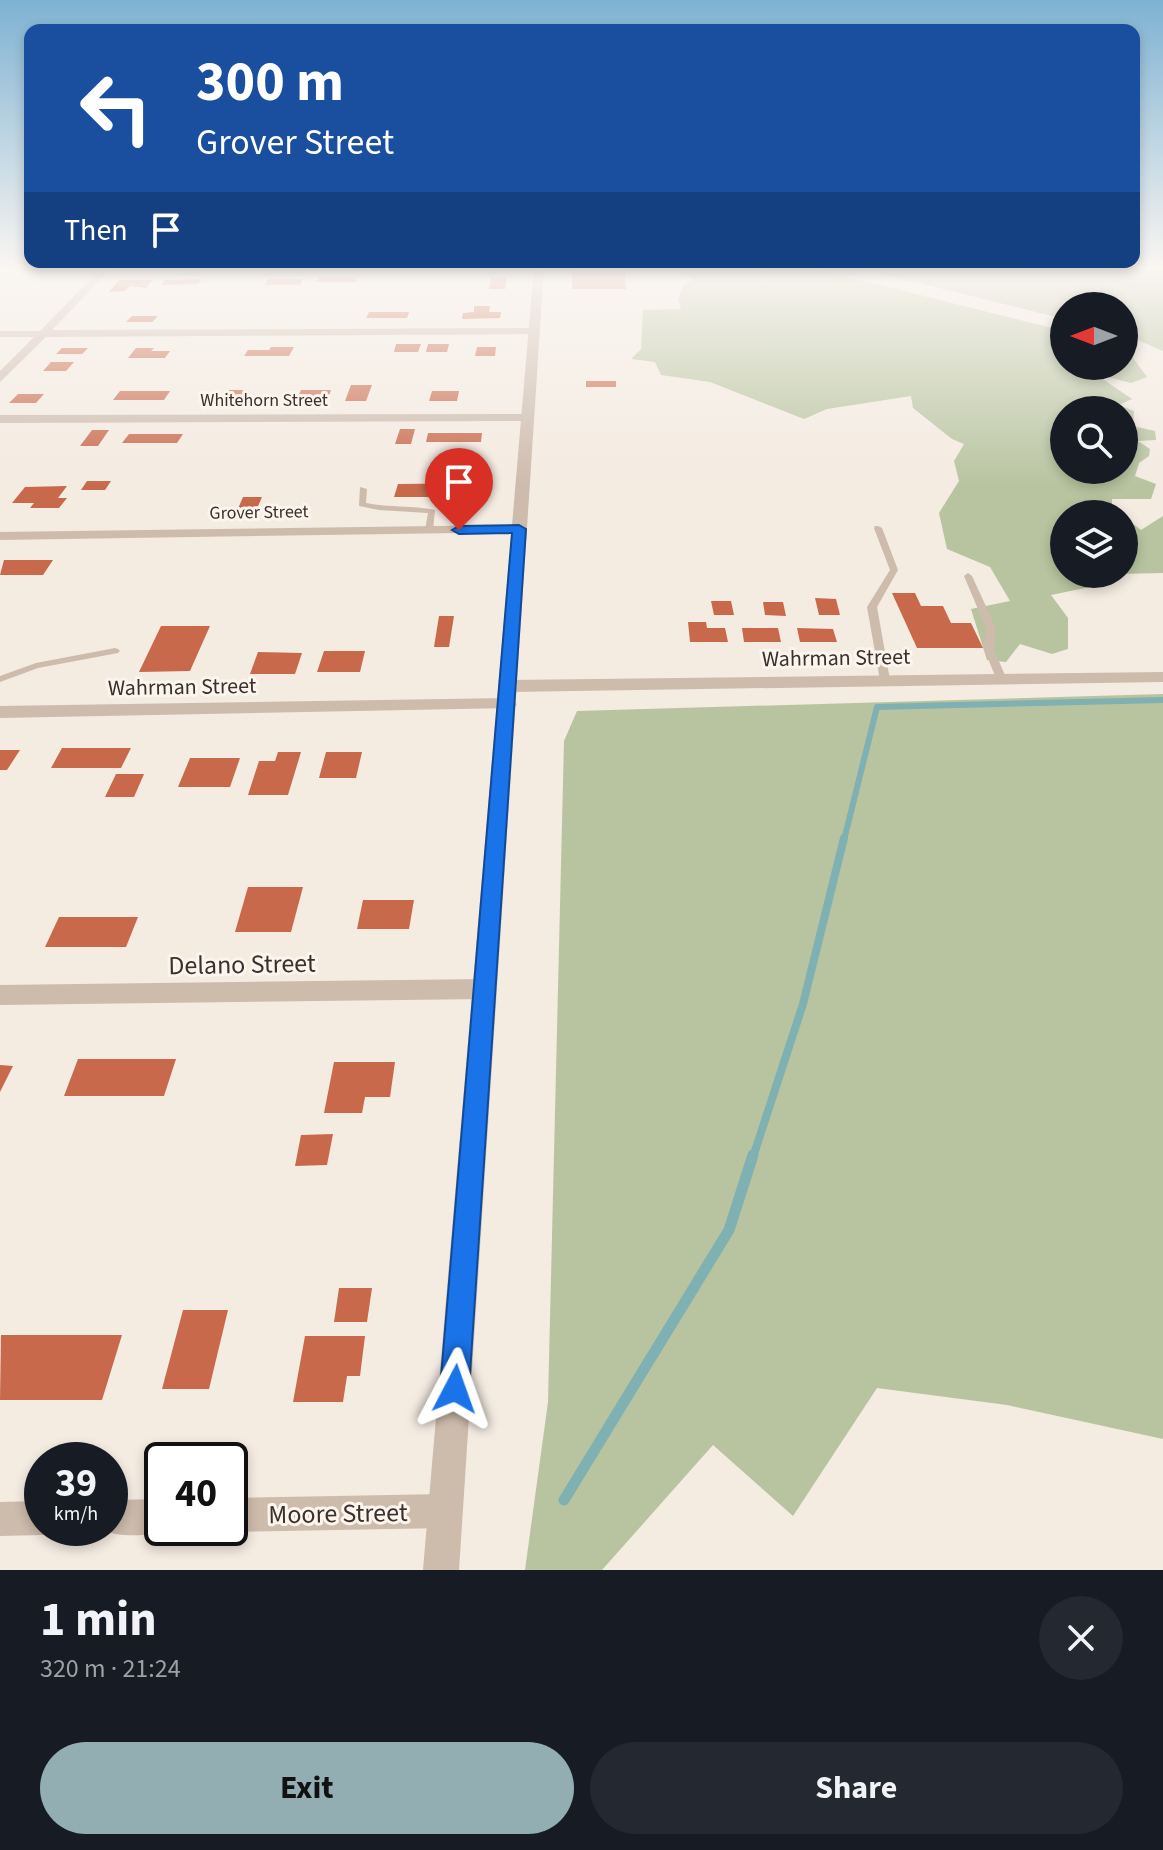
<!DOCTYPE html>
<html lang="en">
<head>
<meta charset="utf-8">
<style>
	body { margin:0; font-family:"Source Sans 3",sans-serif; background:#242831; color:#f1f3f6; height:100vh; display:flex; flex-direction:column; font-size:30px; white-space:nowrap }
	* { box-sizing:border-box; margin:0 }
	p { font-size:26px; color:#9ea1a6 }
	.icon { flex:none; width:44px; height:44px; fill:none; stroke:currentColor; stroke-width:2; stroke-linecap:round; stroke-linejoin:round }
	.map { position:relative; height:1570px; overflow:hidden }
	.details { display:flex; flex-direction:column; background:#171b24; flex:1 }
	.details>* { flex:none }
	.guide { position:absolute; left:24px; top:24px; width:1116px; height:244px; border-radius:16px; box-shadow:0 4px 12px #0003; background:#1a4fa0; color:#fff; overflow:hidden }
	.needle { width:52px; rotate:270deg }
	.controls { position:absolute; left:1050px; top:292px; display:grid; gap:16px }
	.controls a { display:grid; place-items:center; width:88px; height:88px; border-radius:50%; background:#171b24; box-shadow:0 4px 12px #0003; font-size:40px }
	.speed { position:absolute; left:24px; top:1442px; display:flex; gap:16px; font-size:40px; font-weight:700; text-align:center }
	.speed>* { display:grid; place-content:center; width:104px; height:104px; border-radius:50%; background:#171b24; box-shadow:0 4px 12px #0003; line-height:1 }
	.speed small { font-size:20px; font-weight:400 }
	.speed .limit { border:4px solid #111; border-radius:12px; background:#fff; color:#111 }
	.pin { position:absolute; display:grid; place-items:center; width:68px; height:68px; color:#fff; margin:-82px -34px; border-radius:50% 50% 50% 0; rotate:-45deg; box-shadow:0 0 8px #0007 }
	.pin .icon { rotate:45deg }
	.me { position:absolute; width:88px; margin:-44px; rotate:4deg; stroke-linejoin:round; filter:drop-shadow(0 0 6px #0008) }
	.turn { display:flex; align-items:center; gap:28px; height:168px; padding:0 40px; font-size:36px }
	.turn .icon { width:104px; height:104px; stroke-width:2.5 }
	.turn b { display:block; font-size:56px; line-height:68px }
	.then { display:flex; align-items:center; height:76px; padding:0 40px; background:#0003; gap:16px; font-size:30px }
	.round { display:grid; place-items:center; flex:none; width:84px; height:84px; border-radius:42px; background:#242831 }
	.headline { display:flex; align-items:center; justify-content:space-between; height:136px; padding:0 40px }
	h1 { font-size:48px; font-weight:700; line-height:60px }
	.button { display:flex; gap:16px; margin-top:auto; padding:16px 40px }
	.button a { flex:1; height:92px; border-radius:48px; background:#92aeb2; color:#111; font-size:32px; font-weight:700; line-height:92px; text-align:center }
	.button a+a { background:#242831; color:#f1f3f6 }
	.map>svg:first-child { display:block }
</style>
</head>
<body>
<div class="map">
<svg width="1163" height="1570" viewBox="0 0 1163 1570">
	<rect width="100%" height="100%" fill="#f4ebe1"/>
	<!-- green -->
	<path fill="#b8c4a0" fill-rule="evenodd" d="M684,267H808L1064,331V366H1124V346L1147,377L1131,383L1104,376L1101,378L1132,399L1119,405L1134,411L1133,426L1155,431L1156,440L1138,441L1150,449L1149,456L1139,463L1135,476L1156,484L1151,499H1112V508L1120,514H1064V574H1094L1095,586L1051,595L1068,618V649L1052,654L1020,644L1006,662L987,660L971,609L1010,601L990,567L947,549L939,513L959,481L954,461L964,444L952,439L913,408L911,396L827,409L804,419L710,382L661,375L655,362L631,359L641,349L643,310L681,309L678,300L683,285L695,279L681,273ZM1064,410H1124V470H1064Z
		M875,267H1163V351L1124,334V306H1064V319L870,271Z
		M1163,516V573L1117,574H1124V517L1141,530Z
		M1163,694V1439L1007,1405L877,1388L793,1516L713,1445L602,1570H525L548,1402L564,741L577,711Z"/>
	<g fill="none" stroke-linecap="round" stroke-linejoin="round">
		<!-- stream-far2 -->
		<path stroke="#7fb0b2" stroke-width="6" d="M844,840L877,707L1163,700"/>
		<!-- stream-far1 -->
		<path stroke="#7fb0b2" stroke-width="8" d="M753,1157L803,1004L844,838"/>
		<!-- stream -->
		<path stroke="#7fb0b2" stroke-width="11" d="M564,1500L729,1230L753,1155"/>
	</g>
	<!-- building -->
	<path fill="#c8694b" d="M572,268H624L626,289H572Z
		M320,277H357L355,282H316Z
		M491,277H507L505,289H489Z
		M202,279L198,284L161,285L165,280Z
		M268,279H303L300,285H265Z
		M119,280H152L146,288L130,286L125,291L109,292Z
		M474,306H490L489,312H501L500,318L462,319L463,313L474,312Z
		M369,312H409L407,318H366Z
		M132,316H158L152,322H126Z
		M396,344H421L418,352H394Z
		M428,344H449L447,352H426Z
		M271,347H294L289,356H244L248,350H269Z
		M477,347H496L495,356H475Z
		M62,348H88L82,354H56Z
		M136,348H154L151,351H170L165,358H128Z
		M51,362H74L66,371H43Z
		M586,381H616V387H586Z
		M351,385H372L366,401H345Z
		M229,390H245L237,403H221Z
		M301,390H331L328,399H297Z
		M120,391H170L164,400H113Z
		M432,391H459L457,401H429Z
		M18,394H44L36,403H9Z
		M400,429H415L411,444H395Z
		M92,430H109L98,446H80Z
		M428,433H482L481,442H426Z
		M129,434H183L177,443H122Z
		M87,481H111L105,490H81Z
		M486,483L484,496L476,497L473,514H451L454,497H394L398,484Z
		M67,486L58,498H67L59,508H30L34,503H12L25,487Z
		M243,497H262L256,511H237Z
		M4,560H53L43,575H0Z
		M892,593H915L921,606H943L951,623H971L983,648H917Z
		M815,598L836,599L840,615H819Z
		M711,601H731L734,615H714Z
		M763,602H783L786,616L765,615Z
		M439,616H454L449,647H434Z
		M688,622H706L707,628H725L728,642H690Z
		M161,626H210L190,671L139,672Z
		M742,628H778L781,642H744Z
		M797,628L833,629L837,642H800Z
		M324,651H365L360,672H317Z
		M258,652L302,653L295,674H250Z
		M62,748H131L121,768H51Z
		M0,750H20L7,770H0Z
		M278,752H301L288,795H248L259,761H275Z
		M326,752H362L356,778H319Z
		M190,758H240L230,787H178Z
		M116,774H144L134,797H105Z
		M248,887H303L291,932H235Z
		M363,900H414L409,929H357Z
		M59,917H138L126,947H45Z
		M78,1059H176L164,1096H64Z
		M334,1062H395L390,1097H365L362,1113H324Z
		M0,1065L13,1066L0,1092Z
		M333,1134L327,1165L295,1166L301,1135Z
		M339,1288H372L367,1322H334Z
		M183,1310H228L209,1389H162Z
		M1,1335H122L102,1400H0Z
		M305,1336H365L360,1376H347L343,1402H293Z"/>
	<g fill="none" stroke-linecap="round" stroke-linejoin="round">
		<!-- service -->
		<path fill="#cdbbac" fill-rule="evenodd" d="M360,487L367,489L366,503C389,508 412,505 435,510L433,530L429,532L425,530L428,513L379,510L359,506Z
			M875,526H878L882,528L898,570L877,607L890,680L885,683L880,680L867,607L890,570L874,528Z
			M968,573L972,576L996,628L994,649L1006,678L1004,680H998L996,678L984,649L986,628L964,576Z
			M115,648L118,649L120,651L118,653L38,668L0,682V676L36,663Z"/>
		<!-- minor -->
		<path fill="#cdbbac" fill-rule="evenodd" d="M6,267H385L380,270L108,272L52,330L534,328L539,331L534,334L46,337L0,382V371L34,337H0V331H40L97,272L40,273Z
			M532,414L534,417L528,421L0,423V415Z
			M519,525L526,529L524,532L0,540V532Z
			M1163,672V682L510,692L501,686L510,680Z
			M508,698L517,704L514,708L0,718V706Z
			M485,979L494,982L497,989L494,996L485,999L0,1005V985Z
			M445,1494L457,1499L462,1511L457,1523L445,1528L230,1532L219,1528H230V1498Z
			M162,1499V1528H174C153,1537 119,1538 98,1529L110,1528V1500Z
			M42,1501V1528H55L54,1530L42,1535L0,1536V1502Z"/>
		<!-- tertiary -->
		<path fill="#cdbbac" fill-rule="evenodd" d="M534,267H544L459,1570H423Z"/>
	</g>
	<!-- sky -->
	<linearGradient id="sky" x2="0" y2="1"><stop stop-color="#7eb2d2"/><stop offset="0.55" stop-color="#faf6f2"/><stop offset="1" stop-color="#faf6f2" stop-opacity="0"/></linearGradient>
	<rect width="1163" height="487" fill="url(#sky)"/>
	<!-- route -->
	<path fill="#1a73e8" stroke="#114b97" stroke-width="2" d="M519,525L526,529L469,1389L465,1399L455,1403L444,1399L440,1389L512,533L459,534L452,530L459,526Z"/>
	<g text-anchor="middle" stroke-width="6" stroke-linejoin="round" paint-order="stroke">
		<!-- far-street labels -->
		<g font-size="18" fill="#3b302b" stroke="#fbf5ee">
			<text x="264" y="406">Whitehorn Street</text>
			<text transform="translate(259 512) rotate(-1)" y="6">Grover Street</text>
		</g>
		<!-- street labels -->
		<g font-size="22" fill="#3b302b" stroke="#fbf5ee">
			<text transform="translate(836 657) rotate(-1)" y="8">Wahrman Street</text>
			<text transform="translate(182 686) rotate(-1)" y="8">Wahrman Street</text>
		</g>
		<!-- near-street labels -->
		<g font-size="26" fill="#3b302b" stroke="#fbf5ee">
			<text transform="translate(242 964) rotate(-1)" y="9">Delano Street</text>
			<text transform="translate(338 1513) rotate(-1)" y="9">Moore Street</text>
		</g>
	</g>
</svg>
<div class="controls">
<a><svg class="needle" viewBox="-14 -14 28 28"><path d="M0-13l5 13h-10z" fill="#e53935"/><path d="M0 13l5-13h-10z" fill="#9ea1a6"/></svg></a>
<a><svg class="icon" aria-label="search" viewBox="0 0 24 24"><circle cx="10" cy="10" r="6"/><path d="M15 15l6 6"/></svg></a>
<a><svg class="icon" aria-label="layers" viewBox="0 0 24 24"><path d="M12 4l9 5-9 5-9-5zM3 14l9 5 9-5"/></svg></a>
</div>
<div class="speed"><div>39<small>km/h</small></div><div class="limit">40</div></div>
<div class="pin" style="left:459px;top:530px;background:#d93025"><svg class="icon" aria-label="arrive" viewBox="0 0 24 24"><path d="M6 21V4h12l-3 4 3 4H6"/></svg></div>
<svg class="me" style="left:455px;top:1389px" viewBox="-20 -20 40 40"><path d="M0-17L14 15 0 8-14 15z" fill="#1a73e8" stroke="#fff" stroke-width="4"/></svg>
<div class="guide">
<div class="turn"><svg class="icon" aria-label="left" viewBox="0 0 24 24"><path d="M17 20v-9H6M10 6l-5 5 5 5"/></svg><div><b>300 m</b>Grover Street</div></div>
<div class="then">Then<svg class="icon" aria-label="arrive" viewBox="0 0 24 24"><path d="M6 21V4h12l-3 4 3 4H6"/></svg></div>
</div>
</div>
<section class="details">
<div class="headline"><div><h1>1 min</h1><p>320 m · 21:24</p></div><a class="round"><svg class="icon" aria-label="close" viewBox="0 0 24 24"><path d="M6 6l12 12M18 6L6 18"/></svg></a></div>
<div class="button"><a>Exit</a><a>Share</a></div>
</section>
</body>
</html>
